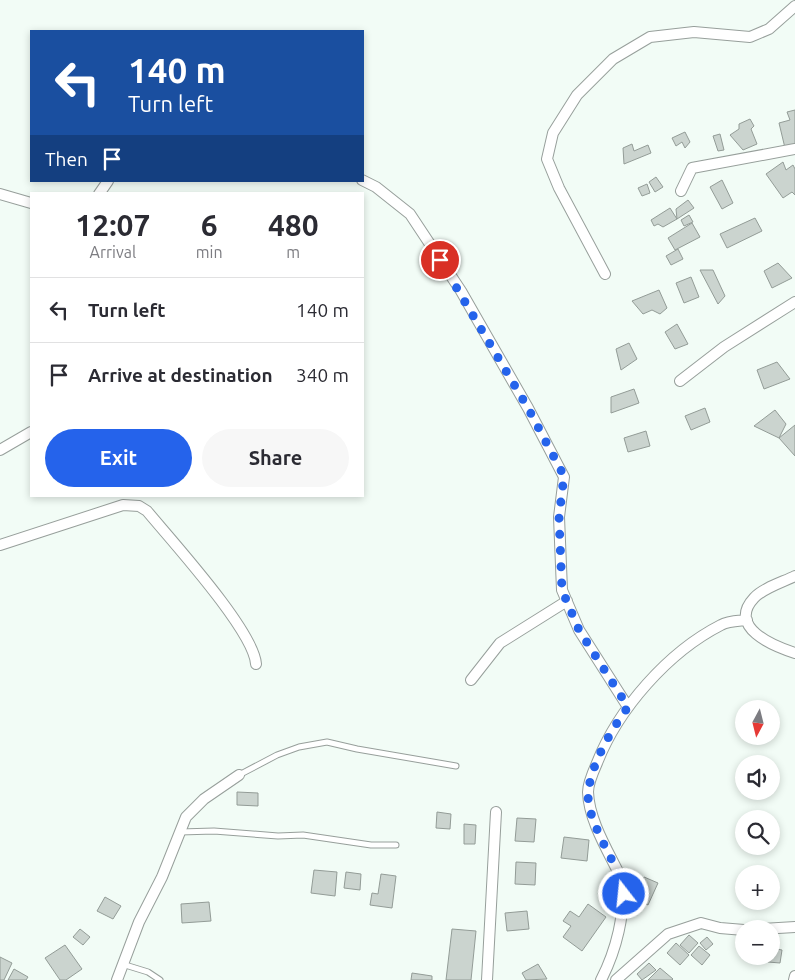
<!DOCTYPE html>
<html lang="en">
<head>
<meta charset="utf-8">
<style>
	body { margin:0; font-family:Ubuntu,sans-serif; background:#f7f7f7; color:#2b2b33; height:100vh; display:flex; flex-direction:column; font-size:19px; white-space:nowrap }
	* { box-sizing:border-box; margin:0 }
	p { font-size:16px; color:#7c7c81 }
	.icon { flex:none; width:28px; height:28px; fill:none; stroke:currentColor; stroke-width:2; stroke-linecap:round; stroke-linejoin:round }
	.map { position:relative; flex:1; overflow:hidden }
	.sheet { position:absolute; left:30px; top:192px; width:334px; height:305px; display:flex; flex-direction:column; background:#fff; border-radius:0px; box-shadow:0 2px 8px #0003 }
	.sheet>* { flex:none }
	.banner { position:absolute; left:30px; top:30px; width:334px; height:152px; border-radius:0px; box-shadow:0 2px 8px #0003; background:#1a4fa0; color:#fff; overflow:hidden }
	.needle { width:32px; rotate:187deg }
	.fabs { position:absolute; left:735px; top:700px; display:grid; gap:10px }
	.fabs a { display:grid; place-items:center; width:45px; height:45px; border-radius:50%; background:#fff; box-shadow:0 2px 8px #0003; font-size:25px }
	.pin { position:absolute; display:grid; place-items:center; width:42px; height:42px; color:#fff; margin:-21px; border:2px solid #fff; border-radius:50%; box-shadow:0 1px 5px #0007 }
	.me { position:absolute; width:55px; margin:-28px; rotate:344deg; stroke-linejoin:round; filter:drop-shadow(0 0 4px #0008) }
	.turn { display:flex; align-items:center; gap:18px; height:105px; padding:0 15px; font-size:22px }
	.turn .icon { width:65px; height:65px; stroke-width:2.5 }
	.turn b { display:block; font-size:35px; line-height:42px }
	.then { display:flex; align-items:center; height:48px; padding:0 15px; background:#0003; gap:10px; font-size:19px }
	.eta { display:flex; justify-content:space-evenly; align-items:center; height:85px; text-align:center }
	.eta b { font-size:30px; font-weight:700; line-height:35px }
	.primary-button { display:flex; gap:10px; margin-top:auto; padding:10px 15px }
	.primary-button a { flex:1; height:58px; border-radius:30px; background:#2563eb; color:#fff; font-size:20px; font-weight:700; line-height:58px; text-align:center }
	.primary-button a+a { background:#f7f7f7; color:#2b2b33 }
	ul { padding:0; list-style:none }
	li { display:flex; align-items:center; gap:15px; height:65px; padding:0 15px; border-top:1px solid #e1e1e2 }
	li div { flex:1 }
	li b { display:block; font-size:19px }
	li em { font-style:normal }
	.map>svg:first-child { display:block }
</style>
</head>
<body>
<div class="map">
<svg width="795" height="980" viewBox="0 0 795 980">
	<rect width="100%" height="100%" fill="#f2fcf6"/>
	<!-- building -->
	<path fill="#cbd4cf" stroke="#939c97" d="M795,110V146L785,148L779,123L790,120L787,112Z
		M750,119L754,126L751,129L757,144L743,150L730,135L739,129V124Z
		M685,132L690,142L685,148L682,142L676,146L672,138Z
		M720,134L724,150L718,151L713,136Z
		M632,144L634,151L648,145L651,153L624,164L623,148Z
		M783,162L786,170L793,165L795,169V195L792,192L783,198L766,174Z
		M656,177L663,187L655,192L649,182Z
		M722,180L733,203L722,209L710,187Z
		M647,184L650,193L642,196L638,188Z
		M688,200L694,208L677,219L676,209Z
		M670,208L677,219L663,227L658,224L654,226L651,220Z
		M689,215L693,222L684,226L681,220Z
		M755,218L762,231L727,248L720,234Z
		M692,223L700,237L675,250L668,238Z
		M678,249L683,259L671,265L666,256Z
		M778,263L792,278L772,288L764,271Z
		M700,270H713L725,296L718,304Z
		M691,277L699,297L684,303L676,283Z
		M659,290L667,308L660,314L652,310L643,314L632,301Z
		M677,324L688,344L675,349L665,332Z
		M629,343L637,359L621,370L616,349Z
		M777,362L790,379L764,389L757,370Z
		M634,389L639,403L611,413V397Z
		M705,408L710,422L691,430L685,416Z
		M775,410L786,424L779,438L754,426Z
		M795,425V456L779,438Z
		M646,431L650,446L628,452L624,438Z
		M237,792L258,793V806L237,805Z
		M437,812L451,814L450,829L436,828Z
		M517,818L536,819L534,842L515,841Z
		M464,824L476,825L475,844H464Z
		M564,837L589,840L587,861L561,858Z
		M516,862L536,863L535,885L515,884Z
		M314,870L337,872L335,896L311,893Z
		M346,872L361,874L360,890L344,888Z
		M381,874L396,876L392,908L370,905L372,893L378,894Z
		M644,877L658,883L648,905L634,898Z
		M105,897L121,906L113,919L97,911Z
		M209,902L211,921L182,923L181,904Z
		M588,904L606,917L582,951L563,937L571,926L563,921L570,911L579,917Z
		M527,911L529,929L507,931L505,913Z
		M80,929L90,937L83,945L73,937Z
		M452,929L476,931L471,980H446Z
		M689,935L698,943L689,953L680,945Z
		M744,936V949L737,944Z
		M707,937L713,944L706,950L700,943Z
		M676,943L689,955L680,965L667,953Z
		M65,945L82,969L66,980H60L45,958Z
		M699,946L710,955L702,965L691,955Z
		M771,948L782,950L780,963L768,962L769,956H771Z
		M0,957L12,963L4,980H0Z
		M649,963L656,970L642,980L637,974Z
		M538,964L547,979L526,980L522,973Z
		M660,968L673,979L672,980H648Z
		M14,969L28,977L26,980H8Z
		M412,973L432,976V980H411Z"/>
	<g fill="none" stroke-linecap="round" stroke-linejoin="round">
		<defs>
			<path id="service" d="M239,775L277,755L299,747L327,742L357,749L456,766
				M180,832L214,831L278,836L303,835L371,845H396
				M122,964L148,972L160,980"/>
			<path id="minor" d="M362,180L376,187L410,214L461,291L528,408L564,477L559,517L562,590L579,630L628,707
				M681,191L692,168L795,149
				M0,194L31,203
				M99,194L108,181
				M605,274L559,188L547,159L553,133L577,95L613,59L650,37L694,32L750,37L769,29L795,6
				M680,381L724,347L795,302
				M0,450L31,432
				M0,545L123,505L139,506L147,511C171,540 254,631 256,664
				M795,576C783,582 763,588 754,598C727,627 773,646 795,653
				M471,680L500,643L567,601
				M760,929L795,927
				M117,980L139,922L162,877L186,817L204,799L239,775
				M487,980L496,812
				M601,980C616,951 626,913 622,880C610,854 589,822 588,792C588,783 593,772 597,763C618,709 668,652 721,625C728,621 739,621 747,620
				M616,980L668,934L701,923L720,928L744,930
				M794,980L795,976"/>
		</defs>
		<!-- service casing -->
		<use href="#service" stroke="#979f9b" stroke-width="7"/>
		<!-- minor casing -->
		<use href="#minor" stroke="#979f9b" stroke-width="12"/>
		<!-- service -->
		<use href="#service" stroke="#fff" stroke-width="5"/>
		<!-- minor -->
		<use href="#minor" stroke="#fff" stroke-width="10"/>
	</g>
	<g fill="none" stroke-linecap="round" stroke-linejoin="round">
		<!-- route -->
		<path stroke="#2563eb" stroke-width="9" stroke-dasharray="0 16.2" d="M440,260L528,408L564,476L559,517L562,590L579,630L628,707C611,730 583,776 589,806C595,831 611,857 622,880L624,894"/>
	</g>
</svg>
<div class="fabs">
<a><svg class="needle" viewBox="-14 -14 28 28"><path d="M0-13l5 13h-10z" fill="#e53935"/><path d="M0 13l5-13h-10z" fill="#7c7c81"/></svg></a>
<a><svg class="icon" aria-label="sound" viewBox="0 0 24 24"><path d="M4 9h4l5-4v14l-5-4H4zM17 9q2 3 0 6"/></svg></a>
<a><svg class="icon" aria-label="search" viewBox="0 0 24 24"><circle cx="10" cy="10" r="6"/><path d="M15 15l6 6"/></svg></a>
<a>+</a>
<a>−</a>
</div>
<div class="pin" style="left:440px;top:260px;background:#d93025"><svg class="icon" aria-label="arrive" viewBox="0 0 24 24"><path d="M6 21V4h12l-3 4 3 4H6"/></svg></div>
<svg class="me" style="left:624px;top:894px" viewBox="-20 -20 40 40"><circle r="17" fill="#2563eb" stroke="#fff" stroke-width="3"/><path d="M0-11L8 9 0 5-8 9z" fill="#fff"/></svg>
<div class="banner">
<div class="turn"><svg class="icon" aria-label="left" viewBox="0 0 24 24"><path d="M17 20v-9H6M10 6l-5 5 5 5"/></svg><div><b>140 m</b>Turn left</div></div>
<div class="then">Then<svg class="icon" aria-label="arrive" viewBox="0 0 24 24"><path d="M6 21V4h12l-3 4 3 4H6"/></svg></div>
</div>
<section class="sheet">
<div class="eta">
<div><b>12:07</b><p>Arrival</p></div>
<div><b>6</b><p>min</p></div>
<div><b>480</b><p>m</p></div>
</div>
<ul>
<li><svg class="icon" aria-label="left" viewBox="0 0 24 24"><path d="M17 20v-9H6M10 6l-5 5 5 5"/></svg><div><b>Turn left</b></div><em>140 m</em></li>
<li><svg class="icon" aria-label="arrive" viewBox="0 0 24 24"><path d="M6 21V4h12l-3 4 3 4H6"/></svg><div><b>Arrive at destination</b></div><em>340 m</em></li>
</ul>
<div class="primary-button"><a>Exit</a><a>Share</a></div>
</section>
</div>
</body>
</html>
